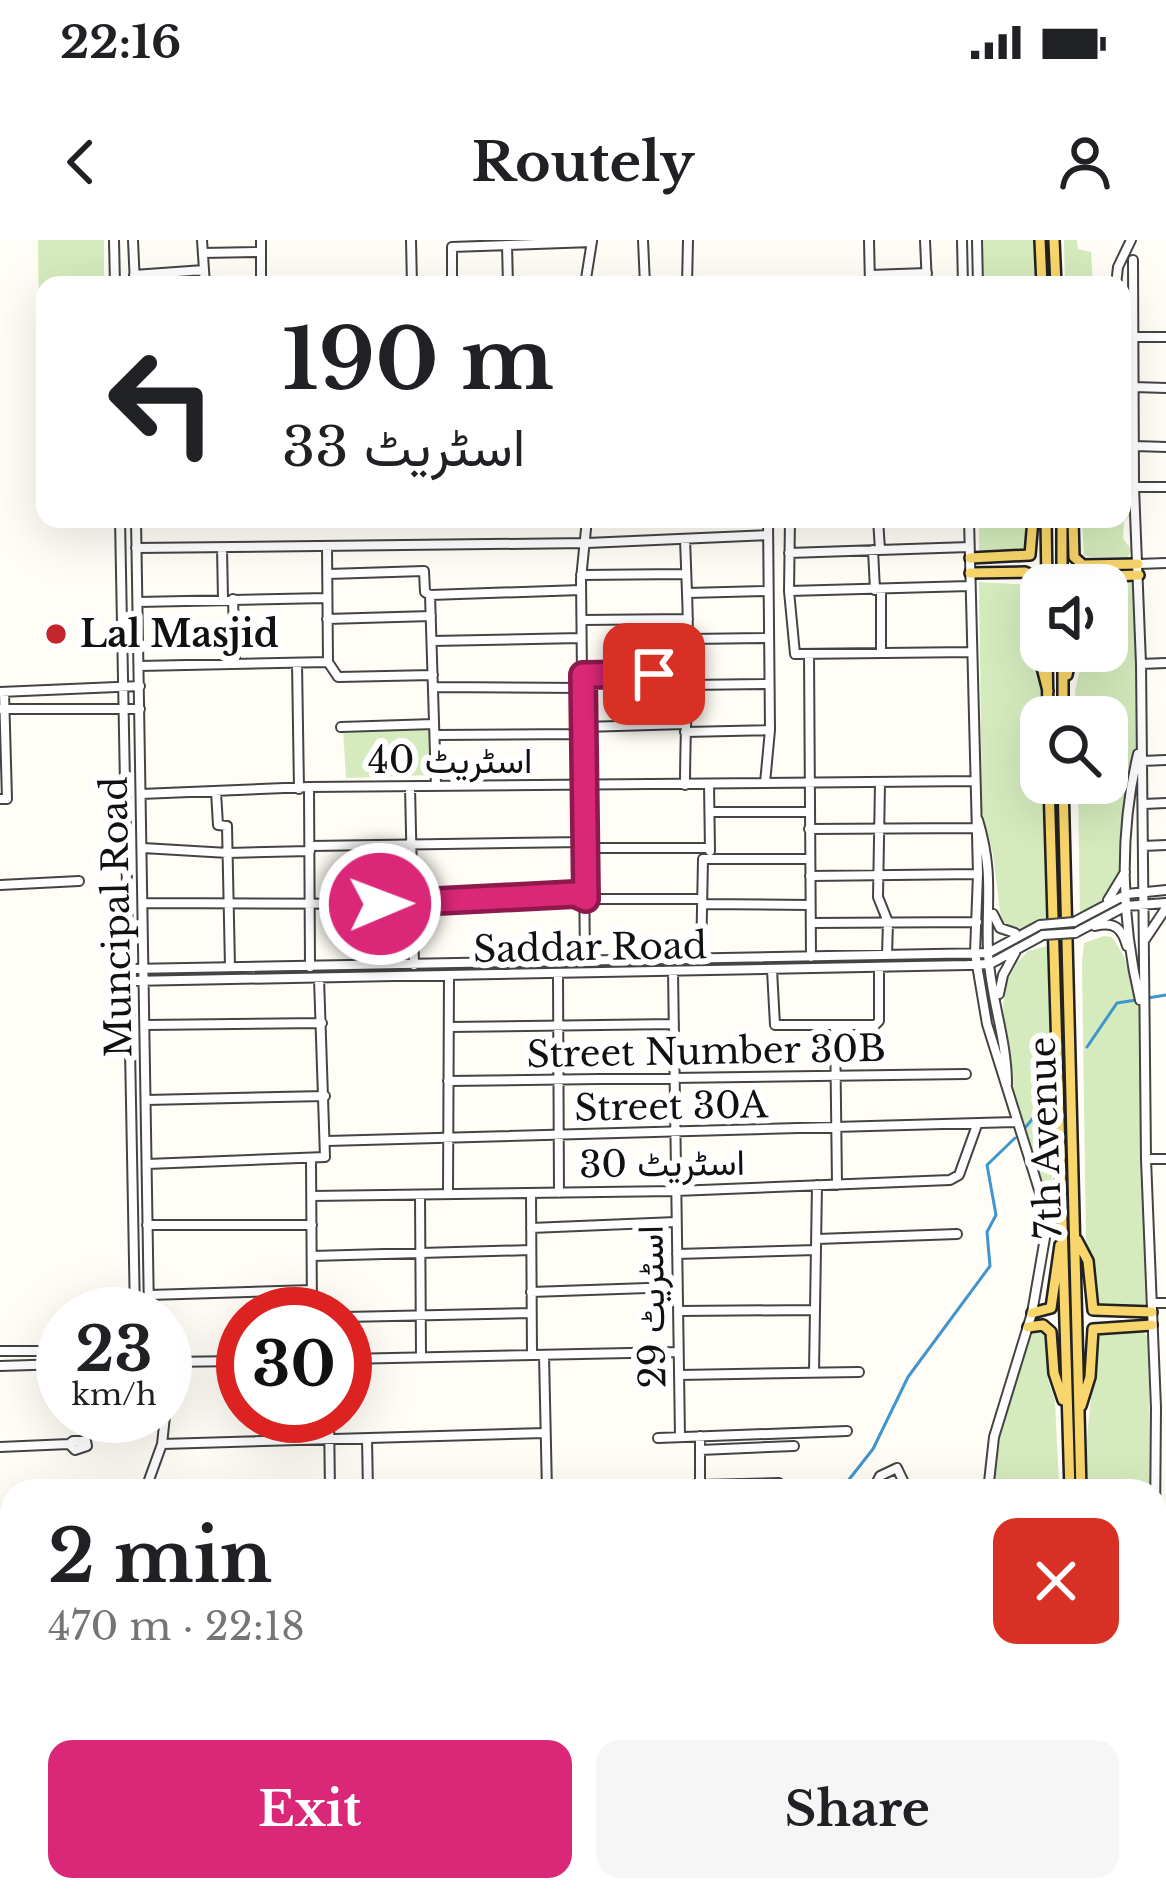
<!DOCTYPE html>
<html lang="en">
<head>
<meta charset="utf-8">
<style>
	body { margin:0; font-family:"Libre Baskerville",Vazirmatn,serif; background:#f6f6f6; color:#202124; height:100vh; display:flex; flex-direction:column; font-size:45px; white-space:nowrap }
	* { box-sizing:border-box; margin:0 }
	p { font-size:39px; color:#757577 }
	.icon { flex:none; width:66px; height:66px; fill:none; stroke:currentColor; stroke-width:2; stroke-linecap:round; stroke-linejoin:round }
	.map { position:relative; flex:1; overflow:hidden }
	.sheet { position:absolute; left:0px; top:1239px; width:1167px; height:423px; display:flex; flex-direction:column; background:#fff; border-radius:36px 36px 0 0; box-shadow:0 12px 48px #0002 }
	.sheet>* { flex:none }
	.top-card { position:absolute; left:36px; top:36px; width:1095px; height:252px; border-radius:24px; box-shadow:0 12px 48px #0002; background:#fff; color:#202124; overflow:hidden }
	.fabs { position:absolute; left:1020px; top:324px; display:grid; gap:24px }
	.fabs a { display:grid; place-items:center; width:108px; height:108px; border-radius:24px; background:#fff; box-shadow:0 12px 48px #0002; font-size:60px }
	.speed { position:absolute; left:36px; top:1047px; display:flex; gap:24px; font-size:60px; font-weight:700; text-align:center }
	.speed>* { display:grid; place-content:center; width:156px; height:156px; border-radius:50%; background:#fff; box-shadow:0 12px 48px #0002; line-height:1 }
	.speed small { font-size:30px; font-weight:400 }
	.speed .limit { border:18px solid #d22; background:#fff; color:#111 }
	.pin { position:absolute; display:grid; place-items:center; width:102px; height:102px; color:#fff; margin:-51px; border-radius:24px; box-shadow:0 6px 18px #0006 }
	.me { position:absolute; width:132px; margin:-66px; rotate:89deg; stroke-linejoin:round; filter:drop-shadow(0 0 9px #0008) }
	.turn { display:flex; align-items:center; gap:42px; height:252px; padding:0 48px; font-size:54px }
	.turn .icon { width:156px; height:156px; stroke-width:2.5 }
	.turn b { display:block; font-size:84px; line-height:102px }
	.round { display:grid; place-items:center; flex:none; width:126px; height:126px; border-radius:24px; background:#f6f6f6 }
	.headline { display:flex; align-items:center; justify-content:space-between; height:204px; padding:0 48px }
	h1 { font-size:72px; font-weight:800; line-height:90px }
	.primary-button { display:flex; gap:24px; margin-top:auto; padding:24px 48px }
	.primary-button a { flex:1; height:138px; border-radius:24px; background:#db2777; color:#fff; font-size:48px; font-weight:800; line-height:138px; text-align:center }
	.primary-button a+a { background:#f6f6f6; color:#202124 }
	.status { display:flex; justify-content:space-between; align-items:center; height:84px; padding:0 60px; background:#fff; direction:ltr }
	.status svg { height:33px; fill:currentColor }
	header { display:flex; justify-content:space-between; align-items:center; height:156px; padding:0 48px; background:#fff; font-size:54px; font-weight:800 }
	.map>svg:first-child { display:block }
</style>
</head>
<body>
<div class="status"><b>22:16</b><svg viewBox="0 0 49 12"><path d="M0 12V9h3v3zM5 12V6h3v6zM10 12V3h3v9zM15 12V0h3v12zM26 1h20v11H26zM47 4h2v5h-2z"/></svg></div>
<header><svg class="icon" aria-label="back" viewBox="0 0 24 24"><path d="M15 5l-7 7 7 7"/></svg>Routely<svg class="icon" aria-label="person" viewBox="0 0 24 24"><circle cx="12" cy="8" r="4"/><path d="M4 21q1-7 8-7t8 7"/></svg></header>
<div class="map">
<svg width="1166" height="1660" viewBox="0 0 1166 1660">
	<rect width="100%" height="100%" fill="#fffdf5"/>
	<!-- green -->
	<path fill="#d5ebbd" d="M38,0H104V45H45V85H39Z
		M979,0H1034L1038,45H979Z
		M1064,0H1077L1078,9L1091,12L1093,45H1065Z
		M1122,166L1127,173L1129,277L1124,281L1123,298L1131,310L1128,317H1089L1084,315L1082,279H1122Z
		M979,279H1030V315L984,316L979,309Z
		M1088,340H1127L1135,346L1138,503L1131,534L1122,621L1118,643L1102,662L1080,676L1078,543H1107V477H1076L1075,451L1084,411H1107V345H1082Z
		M979,342L1031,345L1034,416L1044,452L1045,477H1041V543H1047L1050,678L1010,691L1002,687L993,614L982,573Z
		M433,486V535L346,538L343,490Z
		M1104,696L1112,697L1124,716L1143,779L1149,1069H1101L1095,1065L1094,1029L1086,1001L1082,724L1084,703Z
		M1047,706L1053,875L1051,1007L1048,971L1012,845L1003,765L1007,741L1017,723L1028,711Z
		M1036,1089L1045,1095L1048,1139L1055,1161L1059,1246L1054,1251H990C988,1197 1011,1143 1029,1094Z
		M1143,1092L1148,1096L1151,1251H1089C1081,1200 1095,1149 1097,1098L1099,1094Z"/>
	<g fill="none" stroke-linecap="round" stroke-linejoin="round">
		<!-- stream -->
		<path stroke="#3f96cf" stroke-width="3" d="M1148,758L1166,755
			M1087,807L1117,763L1136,760
			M1024,889L1050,858
			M840,1251L873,1209L908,1137L990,1026L987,992L996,975L987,925L1015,898"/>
		<defs>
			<path id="minor" d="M114,0L115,45
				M133,0L135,45
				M202,0L205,45
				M261,0V45
				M411,0L412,45
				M643,0L645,45
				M869,0L870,45
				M925,0L927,45
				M962,0L963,45
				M977,0L978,45
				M507,5L508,45
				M203,13L260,12
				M1133,20L1134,247L1141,424L1146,919L1156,1168L1155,1282
				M134,35L204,30
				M870,35L927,33
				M452,45V7L592,2
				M585,45L592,1
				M687,45L688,0
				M1116,45L1118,27L1131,0
				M1134,97H1166
				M1122,121L1131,161
				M1134,147L1166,148
				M1135,206L1166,207
				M1134,247H1166
				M120,279L135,1074
				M136,279L149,1074
				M790,279L789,351L795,414L972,412
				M878,279L880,310
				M969,279L978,634L975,713L987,784L1040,953L1046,992L1032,1073L994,1197L988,1251
				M685,299L687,353L768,351
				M327,306L328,422
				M136,308L587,303L768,295
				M222,308L223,359
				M873,310L875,350
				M789,313L969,307
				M1138,324L1166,323
				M328,334L424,331L425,352L430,355L436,545
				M581,335L684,334
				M881,350V413
				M789,351L970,346
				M430,355L581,350
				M233,359L235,424
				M138,362L327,358
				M327,379L431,376
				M582,380L688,379
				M689,399L769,398
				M432,401L581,398
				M809,414L811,717
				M328,422L338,437L433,435
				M297,423L299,549
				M1141,424L1166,423
				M139,426L328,422
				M583,435L690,433
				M687,445L769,444
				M433,447L584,448
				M0,452L140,446
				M0,469H140
				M341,487L434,484
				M584,487L684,484
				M685,492L770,490
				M435,495L585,494
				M1138,514C1119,592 1121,681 1140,760
				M1142,521L1166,520
				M765,543L770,490L768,279
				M880,543L878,657L888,682L887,715
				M709,544L710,611
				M685,545C685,480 690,417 687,353
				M410,547L414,725
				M309,548L310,727
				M216,552L218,585L227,586L230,727
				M141,554L309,547L975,541
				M0,559H7L4,452
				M1144,564L1166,563
				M710,572H809
				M978,580C994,634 986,659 988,712C990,756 1007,799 1007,844
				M809,589L975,588
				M311,606L585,602
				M1143,606L1166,605
				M143,608L228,613L310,611
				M586,608H710
				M810,636L978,634
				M0,645L79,641
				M1108,660L1125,632
				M144,663L414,664L575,654L586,659H701
				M702,664L810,665
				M993,674L1000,688L1015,693
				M1074,682L1127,654L1166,650
				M811,683L977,682
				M1095,686C1114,681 1122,688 1127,706
				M1075,693L1126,666L1166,663
				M1144,701L1166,668
				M701,720L703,619H810
				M585,722L581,339L587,279
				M130,729L988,713L1040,685
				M772,730L775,785H875L879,781V727
				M673,731L680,1197
				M558,735L559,953
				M130,741L967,725L990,724L1043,695
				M999,754L1003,735L1015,713
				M145,785L322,783
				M835,785L837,945
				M449,787L674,784
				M448,841L966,834
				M146,860L325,856
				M327,901L1015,882
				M1146,919H1166
				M311,920L312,1074
				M147,924L325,917L319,738
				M531,953L532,1115
				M448,954L449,737
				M420,955L421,1117
				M312,956L676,951L950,940L959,935L977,885
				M147,985H312
				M531,988L676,982
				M817,999L957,994
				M677,1014L816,1010
				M312,1016L531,1010
				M531,1052L677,1047
				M149,1055L312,1050
				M1152,1063H1166
				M678,1071L815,1070
				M345,1077L531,1073
				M0,1111H63
				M544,1115L547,1251
				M345,1119L678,1112
				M165,1122L243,1121
				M0,1126L63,1124
				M814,1132L817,945
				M679,1135L859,1132
				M329,1176L330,1251
				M658,1198L847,1191
				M367,1199L368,1251
				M162,1204L545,1193
				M0,1207L69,1204L73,1201H86L87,1206L75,1210L69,1204
				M700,1210L794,1206
				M700,1245L779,1243
				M874,1248L880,1236L897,1228L906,1247L987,1248
				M145,1251L162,1204L165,1176
				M700,1251V1196
				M0,1288H12
				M1155,1347H1166
				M1155,1366L1163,1540L1155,1572
				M0,1374L12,1373
				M0,1560H12
				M1166,1621V1651
				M0,1636L12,1635
				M288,1650V1660
				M605,1650V1660
				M991,1650V1660
				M102,1660L105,1650
				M522,1660L575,1659"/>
			<path id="major" d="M1040,0L1042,45
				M1054,0L1056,45
				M1046,279L1047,345
				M1062,279V345
				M1073,279L1074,317L1083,325L1138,324
				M970,318L1030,315L1033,279
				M970,333L1025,332L1031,335L1036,404L1048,451
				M1074,345L1080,337L1139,335
				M1047,411L1048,477
				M1063,411V477
				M1067,435L1072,411
				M1049,543L1070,1251
				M1063,543L1081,1251
				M1077,1000L1088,1021L1093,1070L1152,1072
				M1032,1073L1051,1068L1060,1005
				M1028,1087L1043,1085L1051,1092L1054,1133L1063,1160
				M1081,1166L1090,1137L1093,1089L1152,1085
				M1155,1584H1166
				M1155,1597H1166
				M0,1606L12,1605
				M0,1615H12
				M1155,1620L1166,1606
				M1155,1623L1156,1660
				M1011,1650V1660
				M1046,1650V1660
				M1074,1650V1660
				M1086,1650V1660
				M1117,1650V1660
				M1147,1650L1148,1660
				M1001,1660V1650"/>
		</defs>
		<!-- minor casing -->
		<use href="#minor" stroke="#444" stroke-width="12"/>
		<!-- major casing -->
		<use href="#major" stroke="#222" stroke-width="14"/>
		<!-- minor -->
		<use href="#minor" stroke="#fff" stroke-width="8"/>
		<!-- major -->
		<use href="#major" stroke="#f9d66b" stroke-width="9"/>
		<defs>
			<path id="minor-bridge" d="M1040,685L1074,682
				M1043,695L1075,693"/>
		</defs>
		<!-- minor-bridge casing -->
		<use href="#minor-bridge" stroke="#444" stroke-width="12" stroke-linecap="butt"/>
		<!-- minor-bridge -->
		<use href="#minor-bridge" stroke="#fff" stroke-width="8"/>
	</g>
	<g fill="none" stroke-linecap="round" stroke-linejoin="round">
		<defs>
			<path id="route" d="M380,664L575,654L586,659L583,435L654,434"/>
		</defs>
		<!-- route casing -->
		<use href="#route" stroke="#8e194d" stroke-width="30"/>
		<!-- route -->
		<use href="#route" stroke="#db2777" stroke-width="21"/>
	</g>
	<!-- markers -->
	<circle fill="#c4262e" stroke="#fff" stroke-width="4.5" cx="56" cy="394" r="12"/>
	<g text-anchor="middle" stroke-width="12" stroke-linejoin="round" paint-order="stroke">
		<!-- poi labels -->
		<g font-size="36" font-weight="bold" fill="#111" stroke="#fff" text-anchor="start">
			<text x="80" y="407">Lal Masjid</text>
		</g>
		<!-- street labels -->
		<g font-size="36" fill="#111" stroke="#fff">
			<text x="450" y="533">اسٹریٹ 40</text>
			<text transform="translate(116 677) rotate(-91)" y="13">Muncipal Road</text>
			<text transform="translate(590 707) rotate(-1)" y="13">Saddar Road</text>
			<text transform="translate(706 811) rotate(-1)" y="13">Street Number 30B</text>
			<text transform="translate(671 866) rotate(-1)" y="13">Street 30A</text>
			<text transform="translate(1045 898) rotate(-92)" y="13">7th Avenue</text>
			<text transform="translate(662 923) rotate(-1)" y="13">اسٹریٹ 30</text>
			<text transform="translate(651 1067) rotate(-91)" y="13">اسٹریٹ 29</text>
		</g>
	</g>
</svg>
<div class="fabs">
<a><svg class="icon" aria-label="sound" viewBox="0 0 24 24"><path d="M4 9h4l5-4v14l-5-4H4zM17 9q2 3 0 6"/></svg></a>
<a><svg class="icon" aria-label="search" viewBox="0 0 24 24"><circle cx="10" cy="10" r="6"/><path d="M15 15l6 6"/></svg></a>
</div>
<div class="speed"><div>23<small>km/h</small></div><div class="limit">30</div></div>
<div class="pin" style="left:654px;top:434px;background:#d93025"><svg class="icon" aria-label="arrive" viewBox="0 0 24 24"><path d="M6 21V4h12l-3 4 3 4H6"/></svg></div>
<svg class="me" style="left:380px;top:664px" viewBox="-20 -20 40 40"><circle r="17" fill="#db2777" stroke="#fff" stroke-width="3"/><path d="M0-11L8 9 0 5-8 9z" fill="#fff"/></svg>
<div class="top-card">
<div class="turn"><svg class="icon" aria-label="left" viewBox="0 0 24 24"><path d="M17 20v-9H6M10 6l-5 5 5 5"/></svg><div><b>190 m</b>اسٹریٹ 33</div></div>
</div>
<section class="sheet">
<div class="headline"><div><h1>2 min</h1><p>470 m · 22:18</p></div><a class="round" style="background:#d93025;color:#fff"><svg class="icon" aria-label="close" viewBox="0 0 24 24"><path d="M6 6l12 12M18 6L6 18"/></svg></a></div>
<div class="primary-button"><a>Exit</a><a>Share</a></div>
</section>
</div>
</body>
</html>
